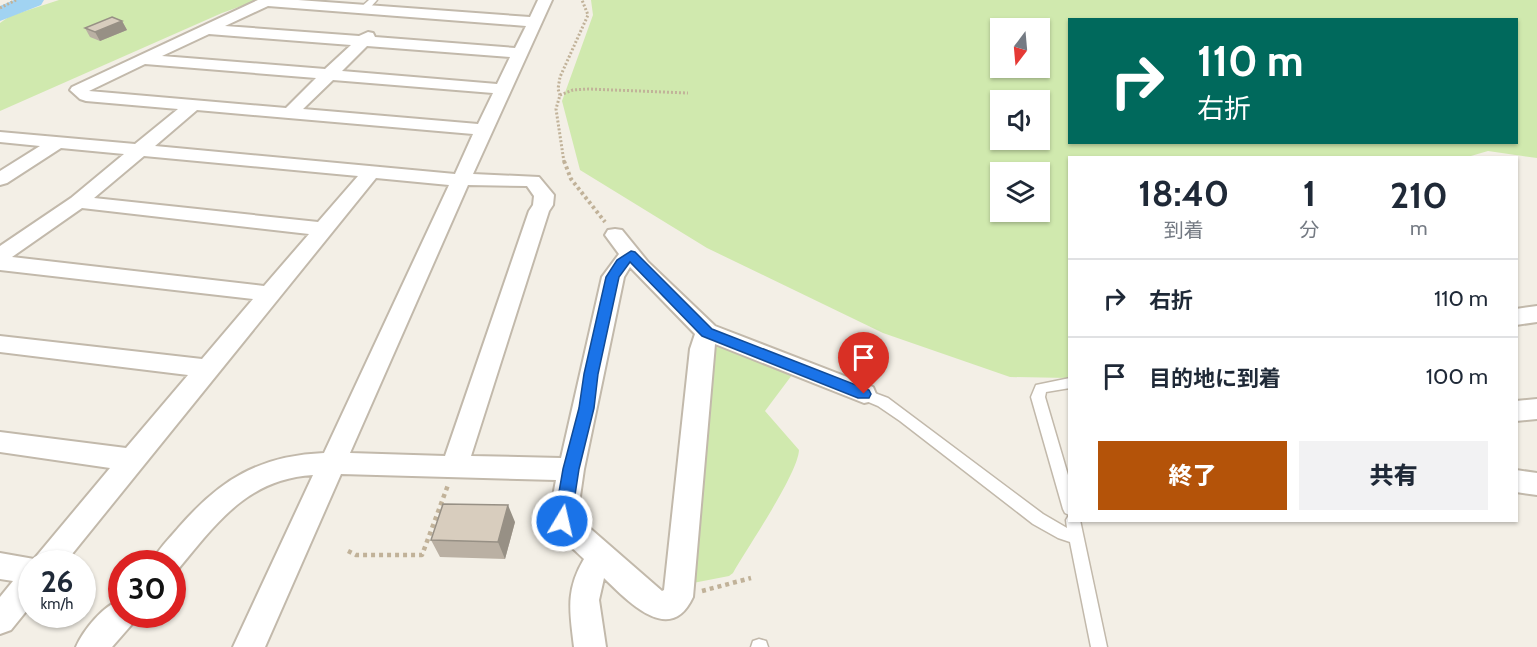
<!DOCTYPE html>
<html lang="ja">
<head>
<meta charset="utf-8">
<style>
	body { margin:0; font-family:Cabin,"Noto Sans JP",sans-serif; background:#f2f2f3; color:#1f2937; height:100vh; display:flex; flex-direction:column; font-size:22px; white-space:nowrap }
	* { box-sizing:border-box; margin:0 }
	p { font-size:20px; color:#747a83 }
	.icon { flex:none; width:33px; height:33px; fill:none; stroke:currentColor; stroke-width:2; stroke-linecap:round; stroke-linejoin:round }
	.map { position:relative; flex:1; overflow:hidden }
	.panel { position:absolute; left:1068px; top:156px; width:450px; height:366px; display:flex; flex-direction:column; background:#fff; border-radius:0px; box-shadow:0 2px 4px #0004 }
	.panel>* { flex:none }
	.hud { position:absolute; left:1068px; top:18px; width:450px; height:126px; border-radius:0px; box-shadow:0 2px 4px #0004; background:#00695c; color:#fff; overflow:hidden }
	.needle { width:39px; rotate:196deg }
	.controls { position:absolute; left:990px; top:18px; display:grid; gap:12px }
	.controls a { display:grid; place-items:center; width:60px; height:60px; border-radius:0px; background:#fff; box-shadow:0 2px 4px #0004; font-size:30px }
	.speed { position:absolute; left:18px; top:550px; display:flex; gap:12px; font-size:30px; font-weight:700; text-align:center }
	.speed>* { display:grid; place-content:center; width:78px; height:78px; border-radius:50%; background:#fff; box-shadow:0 2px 4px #0004; line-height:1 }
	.speed small { font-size:15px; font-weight:400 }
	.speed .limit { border:9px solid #d22; background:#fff; color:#111 }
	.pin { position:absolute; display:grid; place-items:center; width:51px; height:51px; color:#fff; margin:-62px -26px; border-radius:50% 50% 50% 0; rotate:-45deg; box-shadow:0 0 6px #0007 }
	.pin .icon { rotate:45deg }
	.me { position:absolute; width:66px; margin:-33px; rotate:9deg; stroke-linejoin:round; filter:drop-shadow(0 0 4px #0008) }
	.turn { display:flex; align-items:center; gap:21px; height:126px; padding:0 30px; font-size:27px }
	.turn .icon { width:78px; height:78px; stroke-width:2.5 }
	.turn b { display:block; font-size:42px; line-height:51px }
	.eta { display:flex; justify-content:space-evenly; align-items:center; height:102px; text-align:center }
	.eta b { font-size:36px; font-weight:800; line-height:42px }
	.primary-button { display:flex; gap:12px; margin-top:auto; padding:12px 30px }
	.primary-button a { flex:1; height:69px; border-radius:0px; background:#b45309; color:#fff; font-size:24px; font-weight:800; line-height:69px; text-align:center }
	.primary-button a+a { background:#f2f2f3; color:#1f2937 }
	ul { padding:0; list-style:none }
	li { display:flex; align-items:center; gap:18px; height:78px; padding:0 30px; border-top:2px solid #e0e1e3 }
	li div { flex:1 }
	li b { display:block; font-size:22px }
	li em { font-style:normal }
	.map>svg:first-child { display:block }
</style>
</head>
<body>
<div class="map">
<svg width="1537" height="647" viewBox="0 0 1537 647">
	<rect width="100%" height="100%" fill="#f3efe6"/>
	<!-- green -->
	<path fill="#d0e9ae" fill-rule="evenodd" d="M59,0H258L222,13L0,111V23L10,16Z
		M591,0H1537V158L1488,151L1464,158H1070L1069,378L1010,377L883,333L707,248L580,170L562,101L593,15ZM1070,20H1516V142H1070ZM1000,28H1040V68H1000ZM1000,100H1040V140H1000ZM1000,172H1040V212H1000Z
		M720,346L727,347L792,375L765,411L799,450C798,474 747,548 733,573L729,576L693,583L701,476L706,459L711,356L715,348Z"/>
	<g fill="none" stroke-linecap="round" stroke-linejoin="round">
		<!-- river -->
		<path fill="#a1d3f2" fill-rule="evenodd" d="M14,0H44L41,5L0,21V6Z"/>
		<defs>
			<path id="lane" d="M369,0H377L366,12H360V8Z
				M1070,378V388L1046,392L1045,397L1070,482V520H1080L1107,647H1091L1070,542L1058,538L1033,524L900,421L878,406L859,398L858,394L859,390L864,389L888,398L1043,514L1067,528L1066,520L1069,515L1065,513L1063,509L1031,397L1036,385Z
				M759,639L766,641L768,647H751L753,641Z"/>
			<path id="street" d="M258,0H298L530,17L538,0H552L473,174L539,177L554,195L553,205L549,211L471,456L561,458L602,277L619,254L605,235L608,230L615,229L622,230L648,262L715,326L873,387L876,394L873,401L864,403L715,344L693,597C670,647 627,600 604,578L599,600L606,647H574C570,612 565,591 584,559C546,523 547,531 556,480L341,474L265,647H233L313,475C246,479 215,525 175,573L172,574V564H151C157,550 169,539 179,527C221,479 259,456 324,453L449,185L376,178L64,564H32V604L11,630L0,634V597L13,581L0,579V553L34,559L110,468L0,452V432L126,448L188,375L0,352V336L202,359L253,299L0,270V246L71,198L124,154L61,148L7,183L0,185V171L40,146L0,142V132L135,144L178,109L86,101L80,99L70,90L72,87ZM268,6L526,26L515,48L375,37L373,33L368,32L359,36L225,26ZM209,34L351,45L325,69L162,56ZM367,46L510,57L497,84L342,71ZM145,64L316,78L286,108L89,91ZM333,80L493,93L478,124L303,109ZM197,110L473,134L455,174L155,146ZM144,156L358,176L318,222L94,198ZM468,185L527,186L534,196L533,205L529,211L445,456L350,453ZM82,208L309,234L264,286L12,257ZM630,267L695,334L690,349L664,590L662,591L577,517L584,469L624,277Z
				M1537,306V322L1516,325V309Z
				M1537,399V419L1516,421V401Z
				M1516,470L1537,473V495L1516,492Z
				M122,599V615H136L133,623L112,647H76C84,629 103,606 122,599Z"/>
		</defs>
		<!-- lane casing -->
		<use href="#lane" stroke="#c2b9ab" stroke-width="3"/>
		<!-- street casing -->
		<use href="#street" stroke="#c2b9ab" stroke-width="4"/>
		<!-- path-far2 -->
		<path stroke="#c1b299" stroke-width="3" stroke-dasharray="2 2" stroke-linecap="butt" d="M0,8L16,0
			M560,95L573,90L589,89L688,93
			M564,162L556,109L560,95L558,89L560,77L588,15L582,0"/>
		<!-- path-far1 -->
		<path stroke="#c1b299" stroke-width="4" stroke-dasharray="3 3" stroke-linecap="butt" d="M564,161L571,179L605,222"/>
		<!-- path -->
		<path stroke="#c1b299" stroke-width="4.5" stroke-dasharray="4 4" stroke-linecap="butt" d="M348,551L356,555H422L448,485
			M702,591L751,578"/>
		<!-- lane -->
		<use href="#lane" fill="#fff" fill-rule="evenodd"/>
		<!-- street -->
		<use href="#street" fill="#fff" fill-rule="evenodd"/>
	</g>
	<!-- wall -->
	<path fill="#bab0a3" d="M122,21L127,30L100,41L90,37L85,28Z
		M515,522L505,559L440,557L431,540Z"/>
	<!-- shaded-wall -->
	<path fill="#979085" d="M122,21L127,30L100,41L95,32Z
		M508,505L515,522L505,559L498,542Z"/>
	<!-- building -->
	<path fill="#d8cdbe" stroke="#979085" stroke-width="1.5" d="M112,17L122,21L95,32L85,28Z
		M443,504L508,505L498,542L431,540Z"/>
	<!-- route -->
	<path fill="#1a73e8" stroke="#114b97" stroke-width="1.5" d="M631,251L635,252L712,329L869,390L871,394L869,398H858L702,336L630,262L619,277L598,374L594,408L579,469L571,521L568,526L562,528L557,526L554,521L563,469L579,408L584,374L606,277L617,260Z"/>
</svg>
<div class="controls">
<a><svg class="needle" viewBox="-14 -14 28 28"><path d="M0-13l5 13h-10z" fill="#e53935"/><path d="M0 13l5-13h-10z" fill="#747a83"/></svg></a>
<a><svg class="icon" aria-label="sound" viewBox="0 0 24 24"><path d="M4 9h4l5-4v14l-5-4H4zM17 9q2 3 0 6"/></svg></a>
<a><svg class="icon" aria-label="layers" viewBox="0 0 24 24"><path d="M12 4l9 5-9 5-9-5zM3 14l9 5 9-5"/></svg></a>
</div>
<div class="speed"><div>26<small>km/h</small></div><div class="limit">30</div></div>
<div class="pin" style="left:864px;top:394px;background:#d93025"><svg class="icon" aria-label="arrive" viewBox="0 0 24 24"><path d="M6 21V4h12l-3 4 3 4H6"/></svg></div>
<svg class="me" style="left:562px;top:521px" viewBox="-20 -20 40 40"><circle r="17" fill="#1a73e8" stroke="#fff" stroke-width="3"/><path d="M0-11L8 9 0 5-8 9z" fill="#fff"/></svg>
<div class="hud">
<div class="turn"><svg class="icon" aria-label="right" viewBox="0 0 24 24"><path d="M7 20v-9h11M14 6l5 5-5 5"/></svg><div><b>110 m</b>右折</div></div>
</div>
<section class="panel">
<div class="eta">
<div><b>18:40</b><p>到着</p></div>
<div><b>1</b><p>分</p></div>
<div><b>210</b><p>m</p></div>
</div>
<ul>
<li><svg class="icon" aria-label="right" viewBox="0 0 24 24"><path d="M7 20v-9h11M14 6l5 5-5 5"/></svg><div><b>右折</b></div><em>110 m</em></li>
<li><svg class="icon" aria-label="arrive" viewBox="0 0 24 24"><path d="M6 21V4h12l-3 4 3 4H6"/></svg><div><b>目的地に到着</b></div><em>100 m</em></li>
</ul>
<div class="primary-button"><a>終了</a><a>共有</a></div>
</section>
</div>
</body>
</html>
